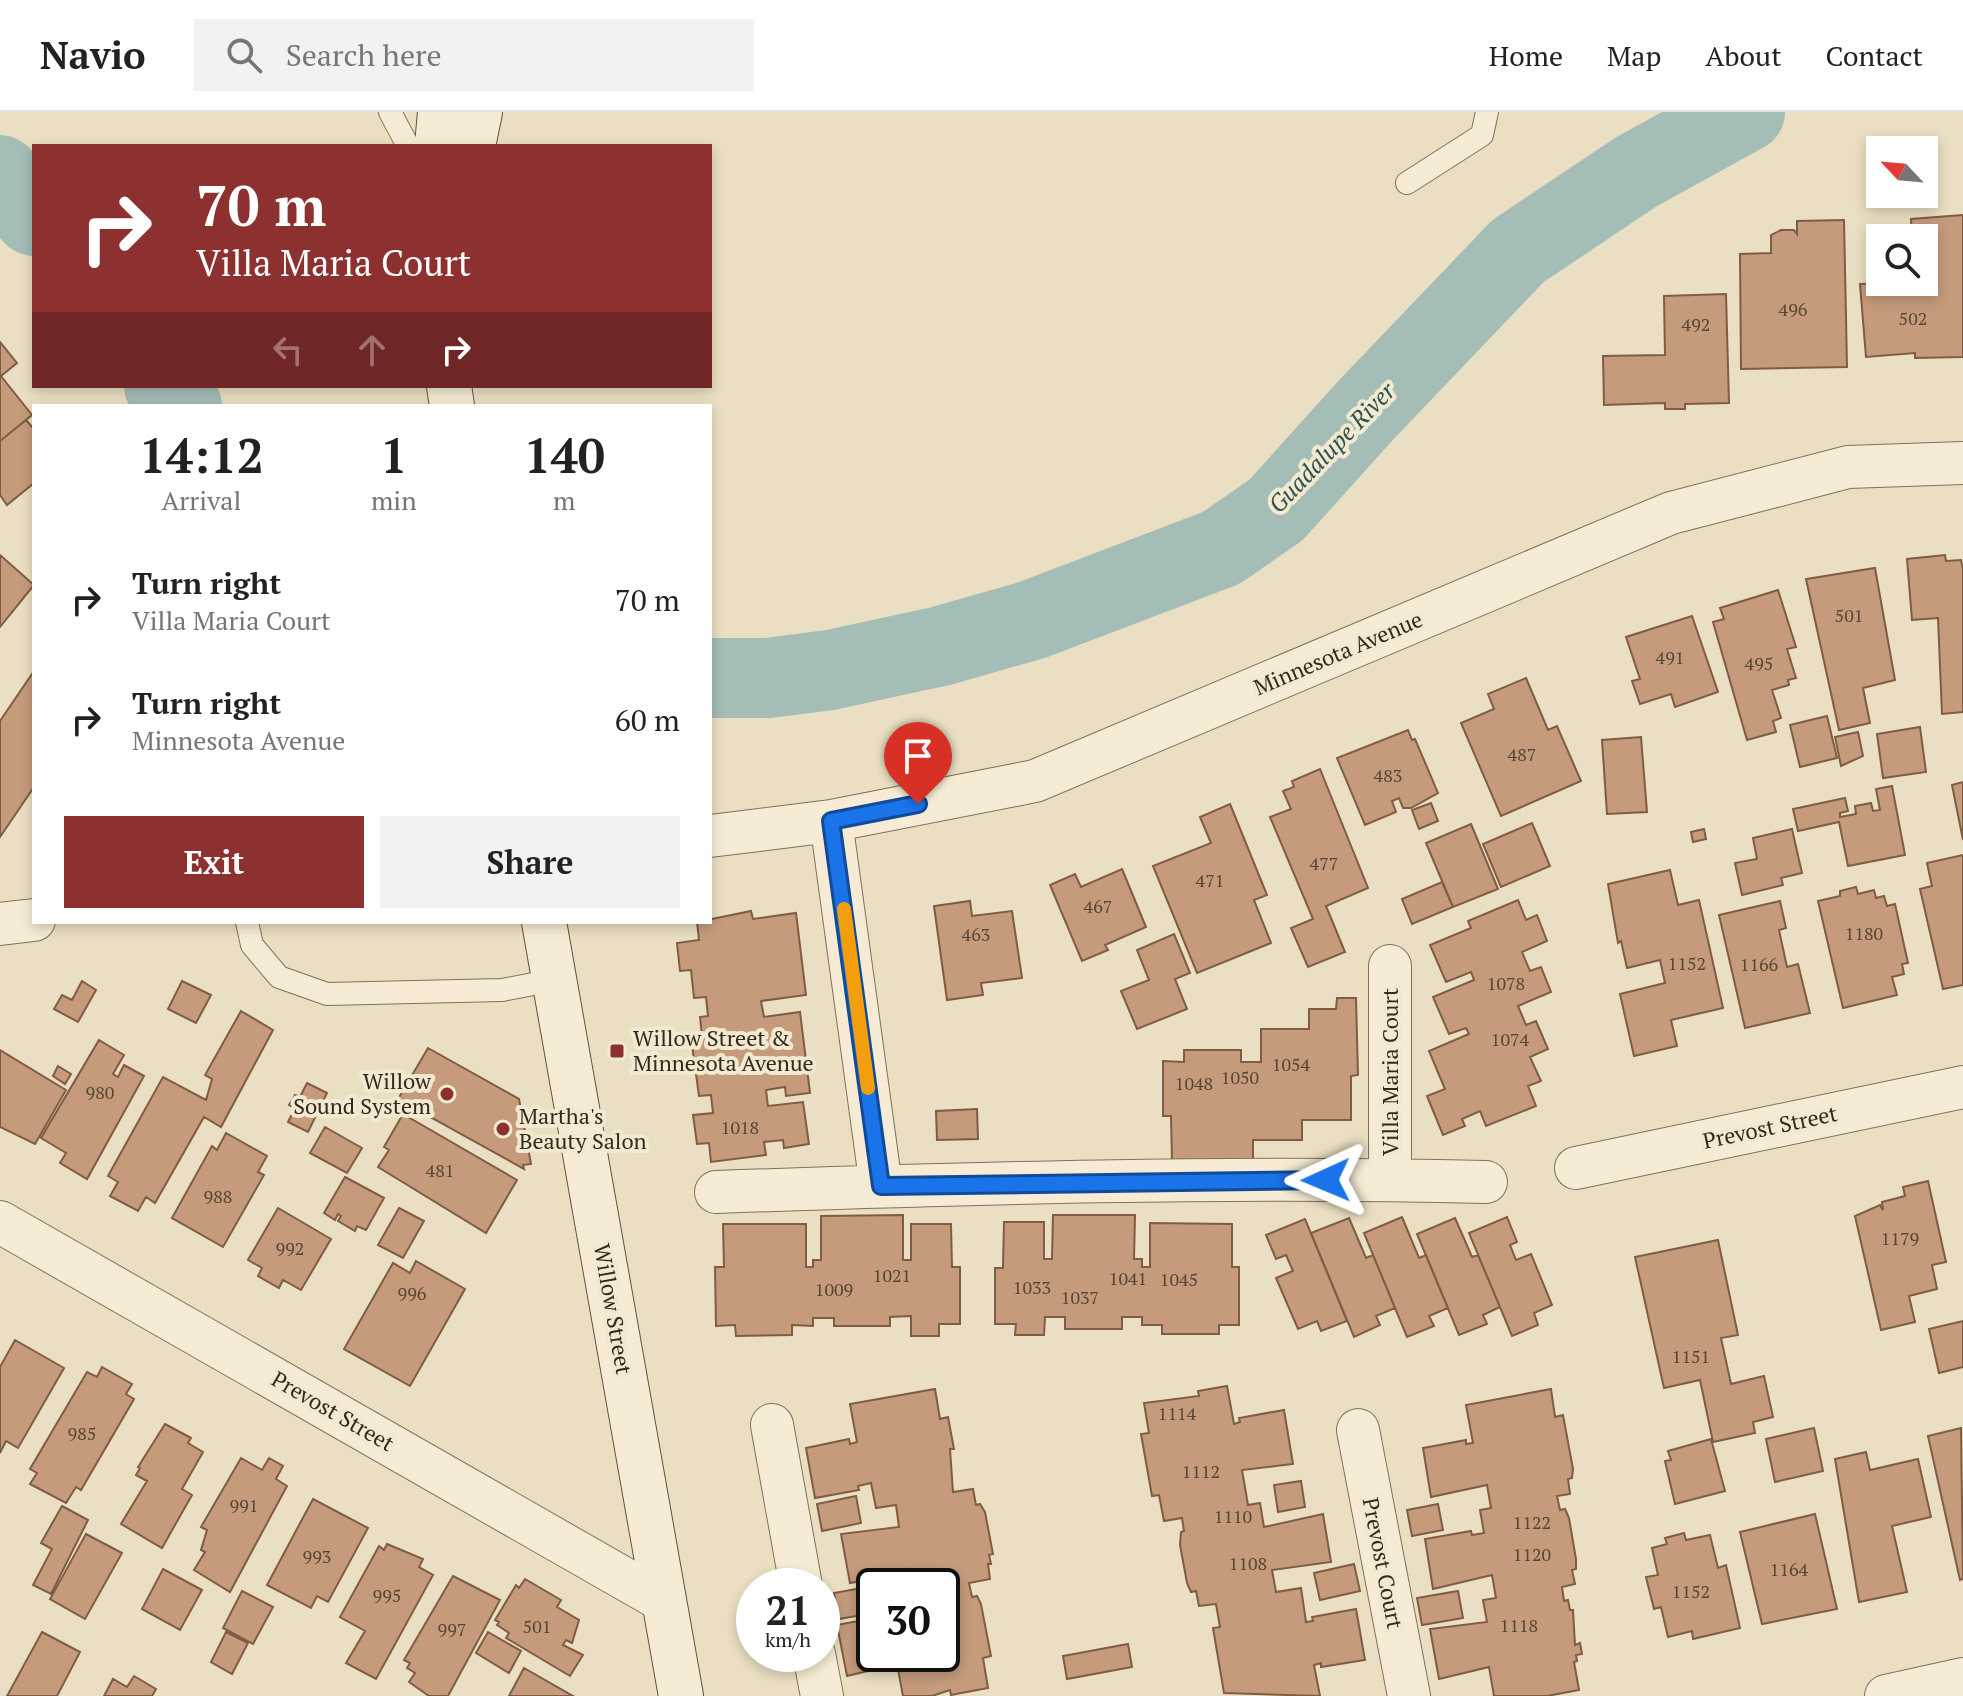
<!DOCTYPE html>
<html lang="en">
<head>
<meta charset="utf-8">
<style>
	body { margin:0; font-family:"PT Serif",serif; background:#f2f2f2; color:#222; height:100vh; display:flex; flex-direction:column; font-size:30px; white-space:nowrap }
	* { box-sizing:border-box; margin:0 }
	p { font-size:26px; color:#767676 }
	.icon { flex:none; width:44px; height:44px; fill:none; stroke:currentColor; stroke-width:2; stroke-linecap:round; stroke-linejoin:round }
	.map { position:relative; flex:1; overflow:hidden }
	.panel { position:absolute; left:32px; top:292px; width:680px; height:520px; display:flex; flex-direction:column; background:#fff; border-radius:0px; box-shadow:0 4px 12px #0003 }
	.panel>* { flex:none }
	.hud { position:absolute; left:32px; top:32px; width:680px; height:244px; border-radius:0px; box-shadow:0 4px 12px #0003; background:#8c3030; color:#fff; overflow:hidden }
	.needle { width:52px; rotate:296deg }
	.controls { position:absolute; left:1866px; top:24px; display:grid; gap:16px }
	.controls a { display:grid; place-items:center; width:72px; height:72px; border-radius:0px; background:#fff; box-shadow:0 4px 12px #0003; font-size:40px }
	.speed { position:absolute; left:736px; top:1456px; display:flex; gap:16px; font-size:40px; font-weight:700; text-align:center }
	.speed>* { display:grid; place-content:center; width:104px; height:104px; border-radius:50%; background:#fff; box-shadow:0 4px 12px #0003; line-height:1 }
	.speed small { font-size:20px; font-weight:400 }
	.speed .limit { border:4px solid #111; border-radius:12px; background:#fff; color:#111 }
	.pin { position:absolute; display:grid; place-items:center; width:68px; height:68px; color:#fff; margin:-82px -34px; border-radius:50% 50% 50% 0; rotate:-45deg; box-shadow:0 0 8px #0007 }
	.pin .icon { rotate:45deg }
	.me { position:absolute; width:88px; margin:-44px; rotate:269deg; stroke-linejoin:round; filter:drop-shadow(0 0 6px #0008) }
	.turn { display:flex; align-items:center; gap:28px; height:168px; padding:0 32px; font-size:36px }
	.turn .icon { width:104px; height:104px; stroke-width:2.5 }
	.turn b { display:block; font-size:56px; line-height:68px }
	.lanes { display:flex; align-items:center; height:76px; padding:0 32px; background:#0003; justify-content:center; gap:40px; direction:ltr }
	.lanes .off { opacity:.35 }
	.eta { display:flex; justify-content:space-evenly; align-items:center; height:136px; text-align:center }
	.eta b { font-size:48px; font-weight:600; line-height:56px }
	.button { display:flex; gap:16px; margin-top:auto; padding:16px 32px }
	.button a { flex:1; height:92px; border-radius:0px; background:#8c3030; color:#fff; font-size:32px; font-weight:600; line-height:92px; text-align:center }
	.button a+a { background:#f2f2f2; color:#222 }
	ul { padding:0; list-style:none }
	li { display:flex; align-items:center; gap:24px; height:120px; padding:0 32px }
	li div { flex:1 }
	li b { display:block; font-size:30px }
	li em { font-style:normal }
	header { display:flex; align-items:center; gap:48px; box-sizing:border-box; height:112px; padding:0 40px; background:#fff; border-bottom:2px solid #e0e0e0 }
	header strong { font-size:38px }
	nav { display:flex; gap:44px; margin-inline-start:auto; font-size:28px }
	.search { width:560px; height:72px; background:#f2f2f2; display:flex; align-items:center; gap:20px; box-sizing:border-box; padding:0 28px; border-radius:0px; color:#767676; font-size:30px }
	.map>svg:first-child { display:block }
</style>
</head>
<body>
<header>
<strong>Navio</strong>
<div class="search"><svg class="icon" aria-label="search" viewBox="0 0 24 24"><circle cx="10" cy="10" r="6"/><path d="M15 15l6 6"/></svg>Search here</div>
<nav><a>Home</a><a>Map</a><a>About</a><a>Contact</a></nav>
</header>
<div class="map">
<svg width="1963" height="1584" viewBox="0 0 1963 1584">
	<rect width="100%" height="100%" fill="#eadfc2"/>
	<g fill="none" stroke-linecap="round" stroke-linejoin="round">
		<!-- river -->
		<path stroke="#a4bdb6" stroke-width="80" d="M0,63L34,104
			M164,274L182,294
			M710,566H768L830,558L941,534L1032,508L1221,436L1276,398L1366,298L1518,139L1636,60L1745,0"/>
	</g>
	<!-- building -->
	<path fill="#c59b7b" stroke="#7f5c43" stroke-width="2" d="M1880,55V78L1873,79L1868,58Z
		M1963,103V245L1915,246V241L1866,245L1860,172L1924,170V126H1912L1911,107Z
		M1844,108L1847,255L1741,257L1740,142L1771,141V123L1781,118H1794L1797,122V109Z
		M1726,182L1729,291L1685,292V297H1665V291L1604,293L1603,244L1665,243L1664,184Z
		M0,230L17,251L1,264L32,303L0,329Z
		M26,308L34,317V371L7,393L0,383V329Z
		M0,443L34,473L0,515Z
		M1945,443L1946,449L1961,448L1963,457V600L1942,602L1938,506L1912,508L1907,447Z
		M1875,456L1895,568L1863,576L1870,611L1839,618L1806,467Z
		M1778,478L1796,535L1787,537L1796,566L1788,568L1789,573L1772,578L1781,606L1773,609L1776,620L1747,628L1713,510L1724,507L1720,496Z
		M1692,504L1718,580L1675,595L1671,582L1640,592L1632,569L1640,567L1626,525Z
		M34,559V675L0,725V609Z
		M1526,566L1548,618L1557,614L1581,669L1501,704L1461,611L1494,597L1488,582Z
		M1827,604L1837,646L1800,655L1790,613Z
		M1920,615L1926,660L1883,666L1877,622Z
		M1408,618L1412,628L1415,627L1438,681L1411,696H1403L1399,686L1392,689L1396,700L1365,713L1337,646Z
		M1858,620L1863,644L1841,654L1835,625Z
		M1641,625L1647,700L1607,702L1602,628Z
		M1320,657L1368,776L1326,794L1345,840L1308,855L1291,816L1313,807L1270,705L1291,697L1283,679L1294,675L1292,669Z
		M1963,670V728L1952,673Z
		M1892,674L1905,743L1848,754L1839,710L1798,719L1793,697L1845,686L1848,699L1840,701V705L1856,702L1855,694L1871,691L1873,699L1880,698L1876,677Z
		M1431,691L1438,709L1419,717L1412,698Z
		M1230,692L1267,783L1254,788L1271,831L1197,861L1153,754L1211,731L1200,705Z
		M1532,711L1550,754L1501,775L1483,732Z
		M1471,712L1498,777L1453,795L1426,731Z
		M1704,717L1706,727L1693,730L1691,720Z
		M1792,717L1802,761L1781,766L1783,773L1742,783L1735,751L1757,747L1753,726Z
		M1963,743V873L1943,877L1920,777L1932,774L1927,751Z
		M1122,757L1146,815L1105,833L1108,838L1082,849L1050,773L1075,762L1081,775Z
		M1670,758L1678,793L1699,788L1723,896L1671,908L1677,934L1634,944L1620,882L1665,871L1660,848L1627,856L1621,829L1618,831L1608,772Z
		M1442,770L1453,795L1412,812L1402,787Z
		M1856,775L1858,782L1874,778L1876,786L1884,784L1887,794L1895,792L1908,851L1902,852L1904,862L1892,865L1897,883L1843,896L1818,789L1840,784V779Z
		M1518,788L1526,808L1537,803L1547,829L1522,840L1530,859L1541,855L1551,880L1518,894L1526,913L1536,909L1548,937L1530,945L1541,969L1528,974L1536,994L1486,1014L1480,999L1462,1007L1465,1014L1443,1023L1427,984L1445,977L1429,939L1469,922L1466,916L1449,922L1433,885L1474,868L1471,860L1446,870L1430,833L1471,816L1468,809Z
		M970,789L972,804L1012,799L1022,866L981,871L983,883L947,888L934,794Z
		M1780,789L1786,816L1779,818L1787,855L1798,852L1810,901L1745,916L1719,803Z
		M751,799L753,807L796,801L806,883L761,889L764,905L800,900L810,981L786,984L785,975L766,978L768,994L803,990L809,1032L784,1036L783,1028L764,1030L766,1043L711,1050L709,1031L697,1032L693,1003L713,1001L711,983L699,984L691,926L702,924L700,905L708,904L706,885L694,886L691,858L680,859L677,831L699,828L697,810Z
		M1174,822L1190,861L1175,867L1187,897L1137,917L1121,879L1149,868L1137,838Z
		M82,869L96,878L78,910L54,897L62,883L72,888Z
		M182,869L211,883L196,911L168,897Z
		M1337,886H1356L1358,963L1351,964V1008H1302V1028H1253V1048L1172,1049L1171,1004H1163V949L1184,950V938H1241V950H1261V917H1309V897H1336Z
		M241,899L273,918L221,1015L204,1005L155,1091L146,1085L138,1099L110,1084L118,1070L108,1064L163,965L206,988L212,967L205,963Z
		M99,928L124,943L113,962L118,965L124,953L144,964L87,1067L60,1051L66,1041L41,1026Z
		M428,936L519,987L531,1052L523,1053L524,1057L398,987Z
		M0,938L66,978L35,1032L0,1015Z
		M58,954L71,962L65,972L53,964Z
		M307,971L327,981L308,1020L288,1010L295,996L289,993L295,983L300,985Z
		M977,997L978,1027L937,1028L936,999Z
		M403,1002L517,1068L486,1121L378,1055L389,1038L384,1035Z
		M325,1015L362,1036L347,1061L310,1041Z
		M226,1021L267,1044L258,1060L264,1063L223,1135L172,1106L212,1034L217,1038Z
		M345,1065L384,1086L366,1118L357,1114L355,1119L338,1109L341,1104L338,1102L335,1108L324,1101Z
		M1928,1069L1946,1150L1932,1153L1937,1177L1909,1184L1915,1210L1881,1218L1855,1104L1880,1093L1883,1098L1882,1090L1905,1084L1903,1075Z
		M278,1096L331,1127L301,1178L283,1168L279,1176L258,1164L262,1156L248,1148Z
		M399,1096L424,1109L403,1146L378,1133Z
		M903,1103V1148H911V1112H951L952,1155H960V1212H939V1224H911V1204L890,1205V1214H834V1206H813V1214L792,1213V1223L736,1224L735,1213L716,1214L715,1155H724L723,1112H806V1155H813V1148H821V1104Z
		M1053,1103H1135L1134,1147H1142V1155H1150V1111L1232,1112V1155H1239V1213H1219V1222H1162V1213H1142V1205H1122V1217H1065V1205H1045L1044,1223H1015L1016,1212H995V1156H1003L1004,1110H1044V1147H1052Z
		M1402,1105L1419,1146L1426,1143L1448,1196L1429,1204L1434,1214L1407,1225L1364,1121Z
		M1507,1105L1517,1130L1510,1133L1516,1148L1531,1142L1552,1193L1534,1201L1538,1213L1512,1224L1469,1121Z
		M1349,1106L1366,1146L1373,1143L1395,1196L1376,1204L1380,1213L1354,1225L1311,1121Z
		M1455,1106L1472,1145L1478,1143L1500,1195L1483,1203L1487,1212L1459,1223L1417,1122Z
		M1305,1107L1347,1209L1321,1219L1317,1209L1298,1217L1276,1166L1293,1159L1286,1143L1276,1147L1266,1123Z
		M1718,1128L1738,1223L1721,1226L1731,1272L1764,1264L1773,1305L1753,1310L1755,1321L1713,1330L1700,1268L1664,1276L1635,1145Z
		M416,1149L465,1177L410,1274L344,1237L393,1151L410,1161Z
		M1963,1209V1255L1939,1261L1929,1217Z
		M15,1228L64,1256L18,1336L6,1329L0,1341V1255Z
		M102,1255L132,1272L126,1282L134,1287L81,1378L76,1375L66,1391L30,1372L37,1361L30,1357L87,1260L97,1265Z
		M1227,1274L1234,1312L1240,1310L1239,1306L1284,1298L1293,1352L1242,1358L1248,1393L1260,1391L1264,1415L1323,1402L1331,1450L1272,1458L1276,1480L1301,1476L1306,1510L1313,1509L1312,1505L1356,1497L1365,1548L1321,1555V1551L1314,1553L1320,1584L1224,1581L1213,1516L1220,1515L1216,1492L1199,1494L1196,1479L1191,1480L1187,1471L1180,1433L1181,1420L1184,1419L1182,1406L1164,1409L1159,1383L1152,1384L1141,1322L1149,1321L1144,1291L1199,1284L1198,1279Z
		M935,1277L940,1307L948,1305L954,1337H950L953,1380L973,1377L976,1393L980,1392L985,1400L993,1442L989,1443L991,1452H988L990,1467L969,1471L972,1485L977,1484L981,1492L991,1544L983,1546L988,1576L951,1583L950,1578L932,1584H903L897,1552L847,1564L837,1513L874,1506V1542H942V1474H910L907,1457L895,1459L896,1463L850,1471L841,1422L899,1415L896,1393L876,1396L871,1371L858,1374L859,1378L815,1386L806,1336L849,1327L850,1332L857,1330L850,1292Z
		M1551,1277L1555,1305L1563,1303L1573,1357L1572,1366L1568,1367L1570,1382L1557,1384L1560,1398L1565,1397L1569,1406L1576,1447V1457L1572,1458L1575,1472L1562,1475L1564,1489L1568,1488L1570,1498H1573L1575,1533L1580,1531L1582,1542L1576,1543L1577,1549L1574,1550L1579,1578L1547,1584H1494L1489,1555L1439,1567L1430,1517L1487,1510L1483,1488L1496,1486L1492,1463L1433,1477L1425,1427L1471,1419L1472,1423L1484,1421L1480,1398L1491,1396L1487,1373L1431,1385L1423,1336L1466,1328V1332L1473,1331L1466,1293Z
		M165,1312L191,1326L188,1331L203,1340L182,1377L192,1383L162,1436L121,1412L147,1369L136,1363L140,1356L138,1355Z
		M1814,1316L1823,1359L1775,1370L1766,1327Z
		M1961,1316L1963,1467L1960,1468L1928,1324Z
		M1711,1327L1725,1379L1675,1392L1665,1349L1671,1348L1668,1339Z
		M1866,1340L1870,1358L1918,1347L1931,1405L1892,1414L1907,1480L1859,1490L1835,1347Z
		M241,1346L262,1358L269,1346L283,1354L276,1367L287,1374L230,1480L194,1458L205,1440L201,1438L207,1418L201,1415Z
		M1301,1369L1305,1395L1278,1400L1274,1373Z
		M856,1384L861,1411L822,1419L817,1392Z
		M313,1387L368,1416L328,1490L317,1484L311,1496L267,1473Z
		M1438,1392L1443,1418L1412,1424L1407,1398Z
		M62,1394L88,1408L51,1482L33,1473L52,1437L41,1431Z
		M1815,1402L1837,1497L1762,1512L1740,1420Z
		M1684,1421L1686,1428L1710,1423L1718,1456L1726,1453L1740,1516L1693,1527L1692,1519L1668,1525L1661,1495L1654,1497L1646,1465L1658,1463L1652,1436L1667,1432L1665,1426Z
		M86,1422L122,1441L85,1507L50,1487Z
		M387,1432L423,1447L419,1455L433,1463L376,1567L346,1551L365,1519L340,1505L379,1434L384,1438Z
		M1354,1452L1360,1479L1320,1488L1314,1461Z
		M163,1457L202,1478L180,1518L142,1497Z
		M453,1464L500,1488L448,1584H429L409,1570L415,1561L407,1556L410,1551L404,1548Z
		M525,1467L561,1488L557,1495L579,1508L572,1531L566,1528L563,1533L583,1543L570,1564L506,1526L509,1521L497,1513L499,1510L495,1508L516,1473L519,1476Z
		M873,1474L874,1501L839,1507L834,1481Z
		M242,1479L273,1495L253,1532L223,1516Z
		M1458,1479L1463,1506L1422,1513L1417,1486Z
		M42,1520L80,1540L57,1584H7Z
		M226,1520L248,1531L232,1562L211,1550Z
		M488,1520L521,1539L509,1561L476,1541Z
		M1128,1532L1132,1555L1067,1567L1063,1544Z
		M524,1556L573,1584H509Z
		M134,1564L156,1577L152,1584H104L113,1567L127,1575Z"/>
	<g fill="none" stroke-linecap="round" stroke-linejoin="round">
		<defs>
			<path id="lane" d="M390,0L408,34
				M1407,71L1482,23L1487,0
				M247,810L252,833L279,865L327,882L502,878L554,868"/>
			<path id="street" d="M831,709L881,1074
				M710,724L831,709L1035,669L1671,401L1848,355L1963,351
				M0,812L34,808
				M1576,1056L1963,975
				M1390,1067V854
				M716,1080C972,1071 1229,1064 1486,1070
				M0,1110L665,1490
				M772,1313L801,1474
				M1358,1318L1409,1584
				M814,1542L822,1584
				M1886,1584L1963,1567"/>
			<path id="secondary" d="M437,34L440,0
				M473,34L480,0
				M449,274L452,294
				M544,810L681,1584"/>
		</defs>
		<!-- lane casing -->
		<use href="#lane" stroke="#82705b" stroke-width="24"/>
		<!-- street casing -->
		<use href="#street" stroke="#82705b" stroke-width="44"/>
		<!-- secondary casing -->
		<use href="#secondary" stroke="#64523e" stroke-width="46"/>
		<!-- lane -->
		<use href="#lane" stroke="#f6ecd5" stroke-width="22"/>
		<!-- street -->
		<use href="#street" stroke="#f6ecd5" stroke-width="42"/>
		<!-- secondary -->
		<use href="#secondary" stroke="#f6ecd5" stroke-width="44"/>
	</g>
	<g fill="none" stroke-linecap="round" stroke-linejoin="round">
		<defs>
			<path id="route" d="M918,692L831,709L881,1074L1326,1068"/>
		</defs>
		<!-- route casing -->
		<use href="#route" stroke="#114b97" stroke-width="20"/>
		<!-- route -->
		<use href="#route" stroke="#1a73e8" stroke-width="14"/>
		<!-- slow -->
		<path stroke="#f59e0b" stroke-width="14" d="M844,797L868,976"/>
	</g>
	<!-- markers -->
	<g fill="#8c3030" stroke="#f2e9d1" stroke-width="3">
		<rect x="609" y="931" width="16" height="16" rx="4"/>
		<circle cx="447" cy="982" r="8"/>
		<circle cx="503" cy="1017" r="8"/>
	</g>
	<g text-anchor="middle" stroke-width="8" stroke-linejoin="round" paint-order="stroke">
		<!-- number labels -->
		<g font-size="18" fill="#584635">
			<text x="1793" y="204">496</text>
			<text x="1913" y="213">502</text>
			<text x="1696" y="219">492</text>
			<text x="1849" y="510">501</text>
			<text x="1670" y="552">491</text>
			<text x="1759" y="558">495</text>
			<text x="1522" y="649">487</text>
			<text x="1388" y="670">483</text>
			<text x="1324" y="758">477</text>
			<text x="1210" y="775">471</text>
			<text x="1098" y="801">467</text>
			<text x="1864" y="828">1180</text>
			<text x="976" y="829">463</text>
			<text x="1687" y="858">1152</text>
			<text x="1759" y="859">1166</text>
			<text x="1506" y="878">1078</text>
			<text x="1510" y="934">1074</text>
			<text x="1291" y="959">1054</text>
			<text x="1240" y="972">1050</text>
			<text x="1194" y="978">1048</text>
			<text x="100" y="987">980</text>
			<text x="740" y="1022">1018</text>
			<text x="440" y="1065">481</text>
			<text x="218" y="1091">988</text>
			<text x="1900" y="1133">1179</text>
			<text x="290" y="1143">992</text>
			<text x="892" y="1170">1021</text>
			<text x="1128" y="1173">1041</text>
			<text x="1179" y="1174">1045</text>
			<text x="1032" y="1182">1033</text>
			<text x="834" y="1184">1009</text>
			<text x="412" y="1188">996</text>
			<text x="1080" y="1192">1037</text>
			<text x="1691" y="1251">1151</text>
			<text x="1177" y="1308">1114</text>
			<text x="82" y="1328">985</text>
			<text x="1201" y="1366">1112</text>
			<text x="244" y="1400">991</text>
			<text x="1233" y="1411">1110</text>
			<text x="1532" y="1417">1122</text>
			<text x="1532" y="1449">1120</text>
			<text x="317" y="1451">993</text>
			<text x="1248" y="1458">1108</text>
			<text x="1789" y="1464">1164</text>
			<text x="1691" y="1486">1152</text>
			<text x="387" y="1490">995</text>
			<text x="1519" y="1520">1118</text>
			<text x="537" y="1521">501</text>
			<text x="452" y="1524">997</text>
		</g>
		<!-- street labels -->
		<g font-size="22" fill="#33291e" stroke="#f2e9d1">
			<text transform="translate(1338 541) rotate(-23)" y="8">Minnesota Avenue</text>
			<text transform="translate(1390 960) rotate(-90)" y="8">Villa Maria Court</text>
			<text transform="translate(1770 1015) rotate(-12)" y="8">Prevost Street</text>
			<text transform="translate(613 1197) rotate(80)" y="8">Willow Street</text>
			<text transform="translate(333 1299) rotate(30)" y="8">Prevost Street</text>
			<text transform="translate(1383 1451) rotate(79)" y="8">Prevost Court</text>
		</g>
		<!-- poi labels -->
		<g font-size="22" fill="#33291e" stroke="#f2e9d1" text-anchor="start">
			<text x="633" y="934">Willow Street &amp;<tspan x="633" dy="25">Minnesota Avenue</tspan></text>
			<text x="431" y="977" text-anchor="end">Willow<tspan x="431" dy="25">Sound System</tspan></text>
			<text x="519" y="1012">Martha's<tspan x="519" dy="25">Beauty Salon</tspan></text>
		</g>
		<!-- water labels -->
		<g font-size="24" font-style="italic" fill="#2e5250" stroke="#f2e9d1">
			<text transform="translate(1332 336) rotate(-46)" y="8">Guadalupe River</text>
		</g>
	</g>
</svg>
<div class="controls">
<a><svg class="needle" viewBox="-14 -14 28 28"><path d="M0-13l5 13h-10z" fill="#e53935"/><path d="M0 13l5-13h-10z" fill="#767676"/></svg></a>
<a><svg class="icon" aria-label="search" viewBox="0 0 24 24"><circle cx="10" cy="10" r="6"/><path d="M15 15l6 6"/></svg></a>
</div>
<div class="speed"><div>21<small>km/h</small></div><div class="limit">30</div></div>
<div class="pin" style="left:918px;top:692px;background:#d93025"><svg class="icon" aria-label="arrive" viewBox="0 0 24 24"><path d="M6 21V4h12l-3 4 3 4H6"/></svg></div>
<svg class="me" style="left:1326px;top:1068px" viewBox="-20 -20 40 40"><path d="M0-17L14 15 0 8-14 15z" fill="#1a73e8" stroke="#fff" stroke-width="4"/></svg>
<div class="hud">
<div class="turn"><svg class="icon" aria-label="right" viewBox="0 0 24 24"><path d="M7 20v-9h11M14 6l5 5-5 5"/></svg><div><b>70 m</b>Villa Maria Court</div></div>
<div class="lanes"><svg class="icon off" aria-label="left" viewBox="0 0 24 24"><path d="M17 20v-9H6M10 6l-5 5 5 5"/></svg><svg class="icon off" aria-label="ahead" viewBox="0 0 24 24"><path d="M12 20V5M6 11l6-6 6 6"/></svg><svg class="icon" aria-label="right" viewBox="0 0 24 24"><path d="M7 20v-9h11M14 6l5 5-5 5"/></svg></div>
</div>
<section class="panel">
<div class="eta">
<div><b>14:12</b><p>Arrival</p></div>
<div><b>1</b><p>min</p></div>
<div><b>140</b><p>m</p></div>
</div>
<ul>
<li><svg class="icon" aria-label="right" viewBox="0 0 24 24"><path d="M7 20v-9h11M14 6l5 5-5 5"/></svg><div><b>Turn right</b><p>Villa Maria Court</p></div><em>70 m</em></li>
<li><svg class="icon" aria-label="right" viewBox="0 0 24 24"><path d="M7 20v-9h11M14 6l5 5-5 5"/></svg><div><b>Turn right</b><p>Minnesota Avenue</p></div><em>60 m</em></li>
</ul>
<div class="button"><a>Exit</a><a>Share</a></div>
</section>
</div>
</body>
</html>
